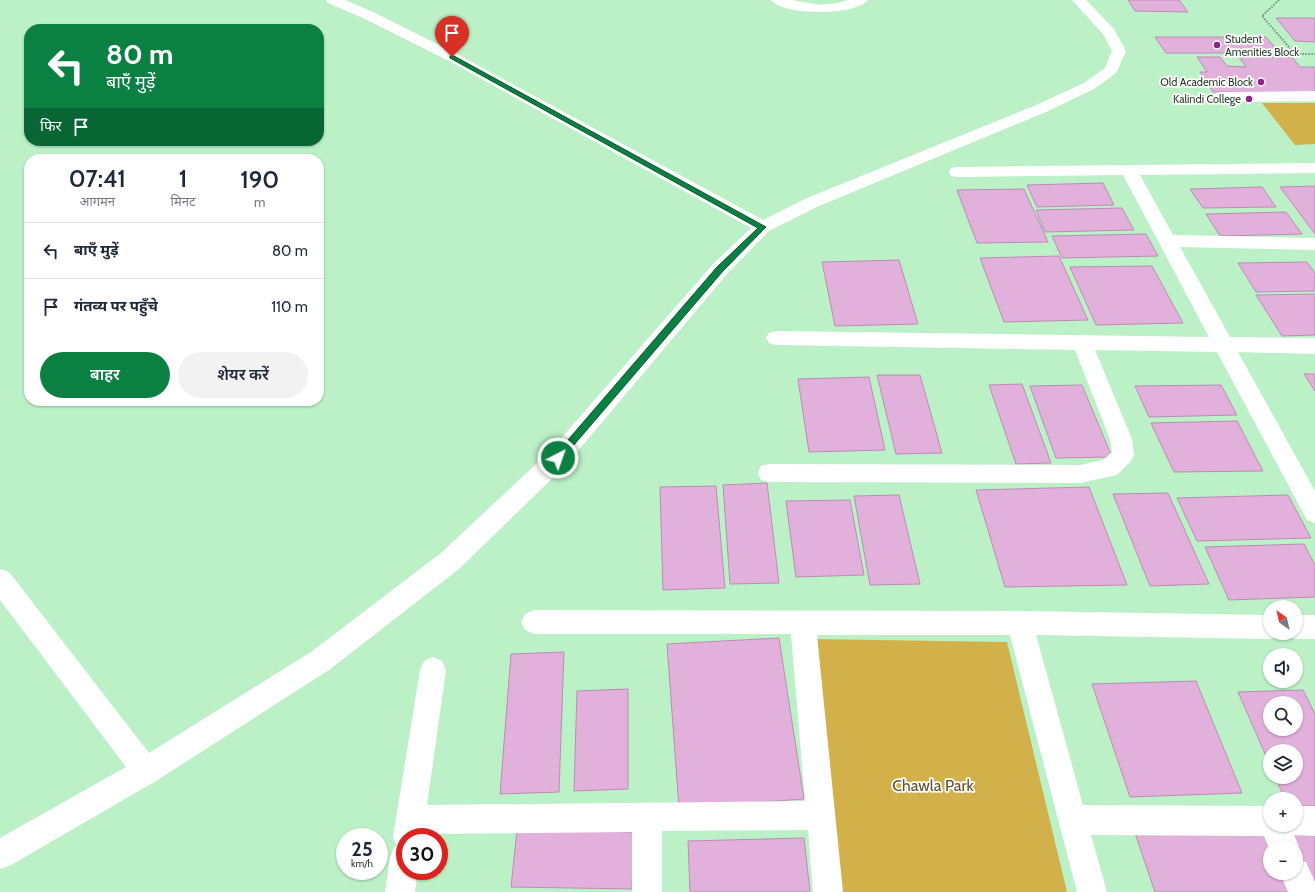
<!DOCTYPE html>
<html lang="hi">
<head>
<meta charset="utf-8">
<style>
	body { margin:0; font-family:Cabin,"Noto Sans Devanagari",sans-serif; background:#f2f2f3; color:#1f2937; height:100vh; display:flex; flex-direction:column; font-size:15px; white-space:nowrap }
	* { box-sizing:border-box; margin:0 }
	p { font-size:13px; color:#747a83 }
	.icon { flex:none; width:22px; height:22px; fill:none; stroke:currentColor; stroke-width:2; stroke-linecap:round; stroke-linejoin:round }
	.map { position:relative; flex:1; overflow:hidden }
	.side { position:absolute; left:24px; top:154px; width:300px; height:252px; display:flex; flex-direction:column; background:#fff; border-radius:16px; box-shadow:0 1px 3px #0004 }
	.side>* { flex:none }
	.banner { position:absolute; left:24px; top:24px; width:300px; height:122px; border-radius:16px; box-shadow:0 1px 3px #0004; background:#0b8043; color:#fff; overflow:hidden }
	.needle { width:26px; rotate:326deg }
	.buttons { position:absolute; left:1263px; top:600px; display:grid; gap:8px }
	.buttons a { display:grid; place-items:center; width:40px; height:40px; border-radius:50%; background:#fff; box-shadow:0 1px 3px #0004; font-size:20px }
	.speed { position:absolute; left:336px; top:828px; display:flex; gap:8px; font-size:20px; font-weight:700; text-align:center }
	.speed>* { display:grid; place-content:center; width:52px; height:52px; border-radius:50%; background:#fff; box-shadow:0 1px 3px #0004; line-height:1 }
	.speed small { font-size:10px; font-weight:400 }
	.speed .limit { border:6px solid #d22; background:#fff; color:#111 }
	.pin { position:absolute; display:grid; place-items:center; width:34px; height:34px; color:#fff; margin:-41px -17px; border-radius:50% 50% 50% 0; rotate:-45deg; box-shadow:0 0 4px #0007 }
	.pin .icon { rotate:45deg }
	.me { position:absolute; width:44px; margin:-22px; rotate:41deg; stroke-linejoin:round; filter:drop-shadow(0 0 3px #0008) }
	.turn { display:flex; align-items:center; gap:14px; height:84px; padding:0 16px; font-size:18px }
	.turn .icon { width:52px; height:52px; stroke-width:2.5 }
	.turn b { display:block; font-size:28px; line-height:34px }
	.then { display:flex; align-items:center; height:38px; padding:0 16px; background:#0003; gap:8px; font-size:15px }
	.eta { display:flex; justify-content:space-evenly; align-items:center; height:68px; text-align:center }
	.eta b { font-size:24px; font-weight:600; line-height:28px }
	.button { display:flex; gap:8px; margin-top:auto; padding:8px 16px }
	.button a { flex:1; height:46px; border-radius:24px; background:#0b8043; color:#fff; font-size:16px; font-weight:600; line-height:46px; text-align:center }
	.button a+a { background:#f2f2f3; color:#1f2937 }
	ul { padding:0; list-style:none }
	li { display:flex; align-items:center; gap:12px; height:56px; padding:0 16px; border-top:1px solid #e0e1e3 }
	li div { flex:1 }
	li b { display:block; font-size:15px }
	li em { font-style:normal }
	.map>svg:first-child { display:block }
</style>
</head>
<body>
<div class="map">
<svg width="1315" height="892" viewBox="0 0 1315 892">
	<rect width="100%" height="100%" fill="#bcf1c7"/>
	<!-- green -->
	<path fill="#d2b04a" d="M1262,103H1315V144L1295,145Z
		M812,639L1007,642L1067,892H836Z"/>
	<!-- building -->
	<path fill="#e1b1db" stroke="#bb8cb5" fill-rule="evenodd" d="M1128,0H1179L1188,12L1135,11Z
		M1276,18H1315V42L1295,41Z
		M1155,37H1266L1280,53H1166Z
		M1197,57H1220L1227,66L1246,67L1239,57H1292L1300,67H1315V92H1213L1200,72H1207Z
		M1103,183L1114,205L1037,207L1027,185Z
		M1315,186V234L1280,187Z
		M1262,187L1276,207L1203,208L1190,189Z
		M1024,189L1048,242L977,243L957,190Z
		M1122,208L1134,230L1045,232L1036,210Z
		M1286,212L1302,234L1220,236L1206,214Z
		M1146,234L1158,256L1062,258L1052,236Z
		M1059,256L1088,320L1004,322L980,258Z
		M899,260L918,324L835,326L822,262Z
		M1307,262L1315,273V291L1256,292L1238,263Z
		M1152,266L1183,323L1096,325L1070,267Z
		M1315,294V335L1282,336L1256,295Z
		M1304,374H1315V391Z
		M877,375H920L942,453L896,454Z
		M869,377L885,450L809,452L798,379Z
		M1022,384L1051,463L1016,464L989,385Z
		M1082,385L1112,457L1056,458L1030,386Z
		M1221,385L1237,415L1149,417L1135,386Z
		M1237,421L1263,471L1174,472L1151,423Z
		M767,483L779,583L730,584L723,485Z
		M716,486L725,588L663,590L660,487Z
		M1089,487L1127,585L1005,587L976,490Z
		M1168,493L1209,584L1150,586L1113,494Z
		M899,495L920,584L870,585L854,496Z
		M1288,495L1311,538L1197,541L1177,498Z
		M850,500L864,575L796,577L786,501Z
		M1304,544L1315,565V597L1229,600L1205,547Z
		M779,638L804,799L679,808L667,644Z
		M564,652L559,792L500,794L511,654Z
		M1196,681L1242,793L1130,797L1092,684Z
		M628,689V789L574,791L577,691Z
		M1303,690L1315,714V806H1296V799H1285L1275,777H1296V751H1270V765L1238,692ZM1270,703H1296V729H1270Z
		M1270,829L1277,847H1270V873H1288L1296,892H1155L1135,833Z
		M517,830L634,832L632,889L511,887Z
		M1286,832H1315V892H1311L1296,856V847H1292Z
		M804,838L810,892H690L688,841Z"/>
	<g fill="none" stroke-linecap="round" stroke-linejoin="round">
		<!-- path -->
		<path stroke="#6e9276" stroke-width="2" stroke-dasharray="1.5 1.5" stroke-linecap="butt" d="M1279,0L1262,16L1295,54H1315"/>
		<!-- minor -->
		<path fill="#fff" fill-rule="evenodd" d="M326,0H345L373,12L457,54L763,220L807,198L1034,106L1084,83L1105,68L1112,51L1103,34L1072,0H1086L1114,29L1126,51L1116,73L1094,89L1046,112L819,206L769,231L727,274L566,465L459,569L329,670L156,781L11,865L0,869V838L126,767L0,600V569L9,572L149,753L311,652L441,553L550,451L713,264L751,228L447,60L363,18L328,3Z
			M771,0H792L820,5L838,3L848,0H868C856,16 782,16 771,0Z
			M1315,91V101L1219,102L1214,100L1211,97L1214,94L1219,92Z
			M1315,163V173L1140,175L1173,235L1315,238V250L1180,247L1230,337L1315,338V354L1238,352L1315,491V523L1307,520L1217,352L1095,350L1132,439L1134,455L1131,461L1117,475L1080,483L769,482L761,480L758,473L761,466L769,464L1080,465L1103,460L1112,452L1110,439L1075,350L776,345L769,343L766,338L769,333L776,331L1209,337L1123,175L957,177L951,176L949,172L951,168L957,167Z
			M534,610L1020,611L1270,615V633H1280L1279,636L1270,639L1036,635L1083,805L1270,806V825H1296V806H1315V836L1294,835L1299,847L1296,854V847H1270V850L1264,836L1091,835L1107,892H1077L1010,635H817L843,892H813L808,830L662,831V892H632V832L423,834V837H405V871H418L415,892H385L390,858L394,847L397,846L393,837L420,670L424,661L433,657L442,661L446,670L427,805L805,801L791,634H534L525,630L521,622L525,614Z
			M1296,615H1315V639H1296L1287,636L1286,633H1296Z
			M1296,858L1306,862L1315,882V892H1288L1280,873H1296Z"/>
	</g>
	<!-- route -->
	<path fill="#0b8043" stroke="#07532c" d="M450,56H454L766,227L723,271L561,460H555L553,458L555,455L717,267L758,228L450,58Z"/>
	<!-- markers -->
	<g fill="#8f2588" stroke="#fff" stroke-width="1.5">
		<circle cx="1217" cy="45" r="4"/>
		<circle cx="1261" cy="82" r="4"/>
		<circle cx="1249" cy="99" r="4"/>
	</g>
	<g text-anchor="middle" stroke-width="3.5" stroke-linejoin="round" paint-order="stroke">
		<!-- far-poi labels -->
		<g font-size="11" fill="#263b2b" stroke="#fff" text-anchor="end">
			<text x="1225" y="43" text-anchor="start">Student<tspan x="1225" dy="13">Amenities Block</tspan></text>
			<text x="1253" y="86">Old Academic Block</text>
			<text x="1241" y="103">Kalindi College</text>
		</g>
		<!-- near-park labels -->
		<g font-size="16" fill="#63552b" stroke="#fff">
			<text x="933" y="791">Chawla Park</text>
		</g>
	</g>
</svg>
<div class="buttons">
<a><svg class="needle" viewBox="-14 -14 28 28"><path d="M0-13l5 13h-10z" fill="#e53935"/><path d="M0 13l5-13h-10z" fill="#747a83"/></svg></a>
<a><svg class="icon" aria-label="sound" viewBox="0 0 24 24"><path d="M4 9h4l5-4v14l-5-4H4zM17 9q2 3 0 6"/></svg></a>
<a><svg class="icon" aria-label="search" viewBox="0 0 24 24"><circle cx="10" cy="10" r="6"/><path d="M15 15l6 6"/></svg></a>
<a><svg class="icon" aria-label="layers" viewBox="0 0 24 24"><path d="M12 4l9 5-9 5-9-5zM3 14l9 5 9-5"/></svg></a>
<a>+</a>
<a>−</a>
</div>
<div class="speed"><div>25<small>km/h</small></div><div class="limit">30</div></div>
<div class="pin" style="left:452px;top:57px;background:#d93025"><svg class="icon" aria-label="arrive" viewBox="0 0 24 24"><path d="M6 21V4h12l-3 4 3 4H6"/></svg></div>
<svg class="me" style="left:558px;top:458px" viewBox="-20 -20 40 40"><circle r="17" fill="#0b8043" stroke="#fff" stroke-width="3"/><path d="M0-11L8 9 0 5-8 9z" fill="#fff"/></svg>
<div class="banner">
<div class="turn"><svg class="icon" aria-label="left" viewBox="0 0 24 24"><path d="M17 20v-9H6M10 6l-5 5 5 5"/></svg><div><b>80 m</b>बाएँ मुड़ें</div></div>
<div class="then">फिर<svg class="icon" aria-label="arrive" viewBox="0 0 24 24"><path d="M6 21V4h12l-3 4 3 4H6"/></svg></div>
</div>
<section class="side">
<div class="eta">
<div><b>07:41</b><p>आगमन</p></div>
<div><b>1</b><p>मिनट</p></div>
<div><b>190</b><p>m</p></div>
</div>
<ul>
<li><svg class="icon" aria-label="left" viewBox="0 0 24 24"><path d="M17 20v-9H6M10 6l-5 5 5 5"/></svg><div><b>बाएँ मुड़ें</b></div><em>80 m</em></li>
<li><svg class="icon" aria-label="arrive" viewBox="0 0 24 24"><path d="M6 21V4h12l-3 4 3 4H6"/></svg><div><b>गंतव्य पर पहुँचे</b></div><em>110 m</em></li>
</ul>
<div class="button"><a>बाहर</a><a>शेयर करें</a></div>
</section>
</div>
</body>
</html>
